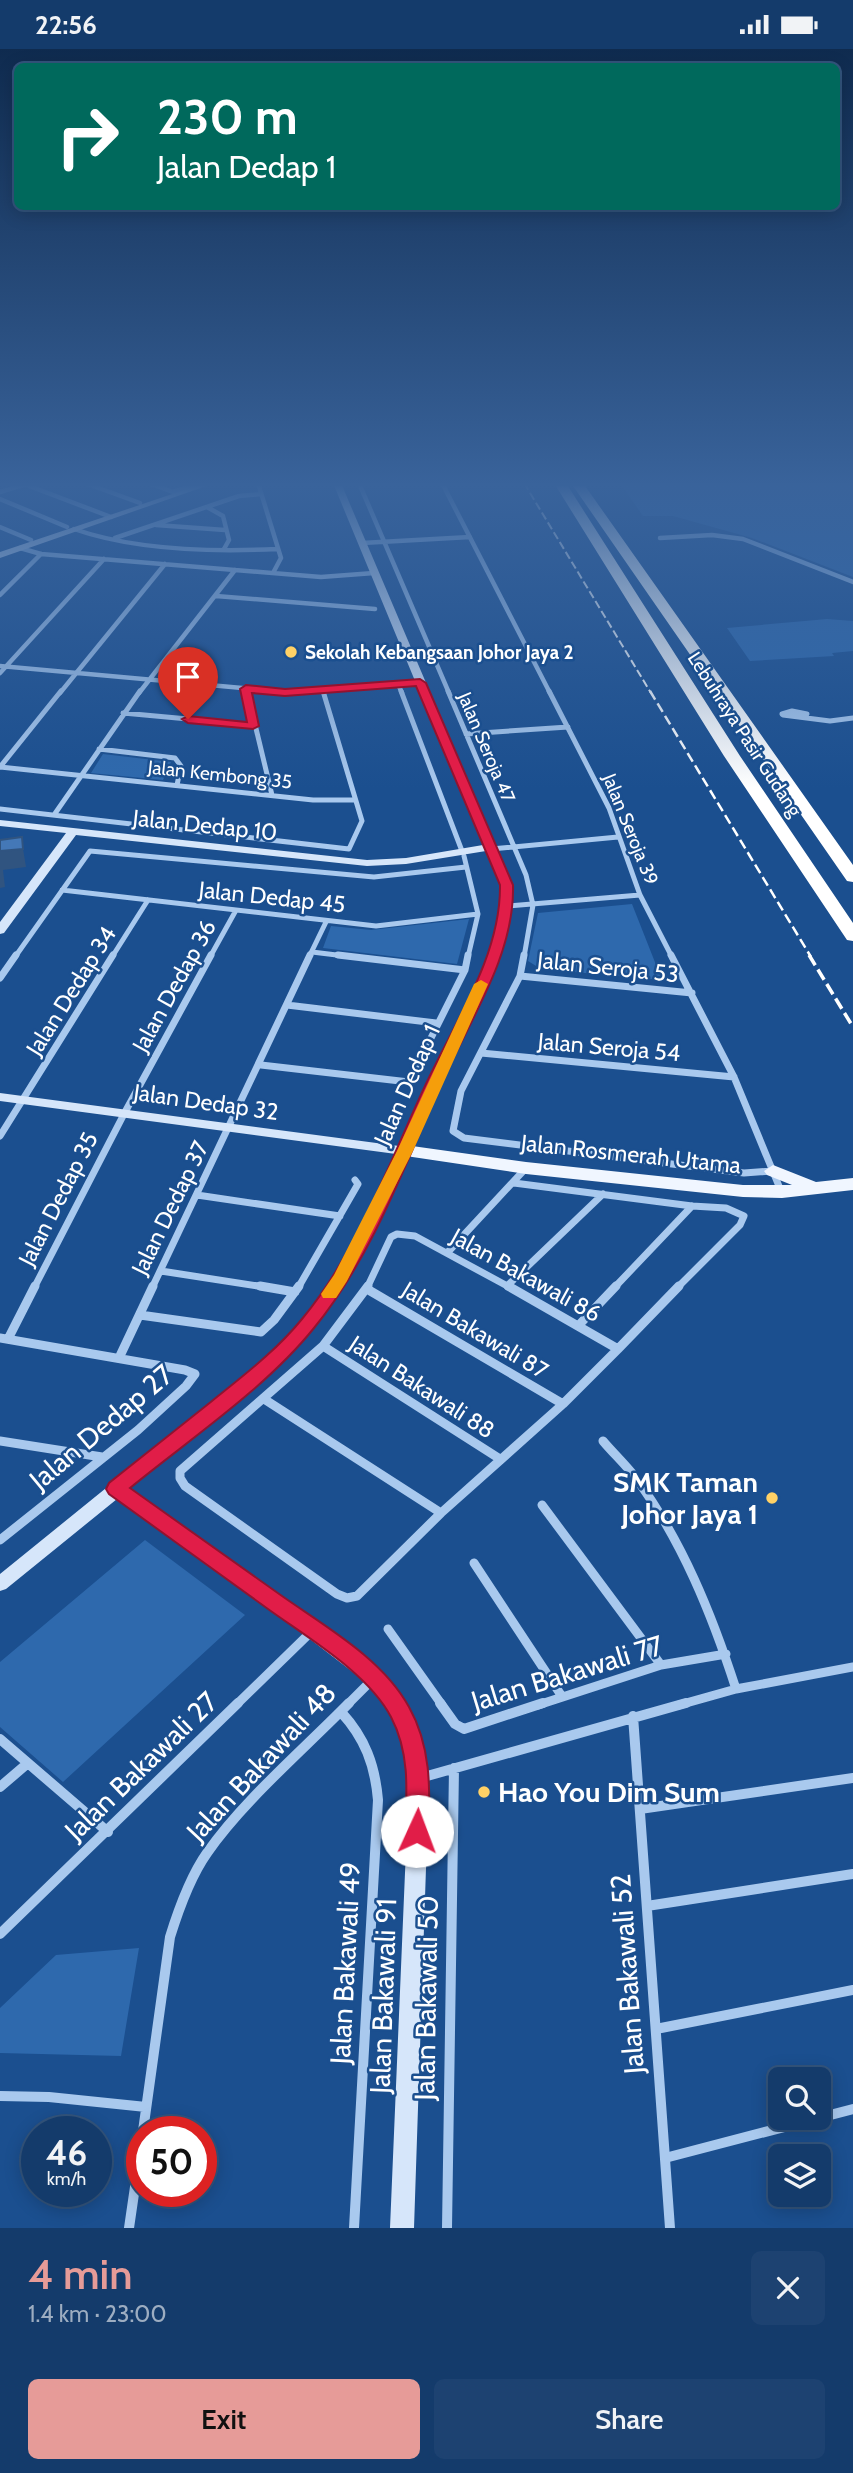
<!DOCTYPE html>
<html lang="en">
<head>
<meta charset="utf-8">
<style>
	body { margin:0; font-family:Cabin,sans-serif; background:#1d4271; color:#f1f3f6; height:100vh; display:flex; flex-direction:column; font-size:26px; white-space:nowrap }
	* { box-sizing:border-box; margin:0 }
	p { font-size:23px; color:#9dadc1 }
	.icon { flex:none; width:38px; height:38px; fill:none; stroke:currentColor; stroke-width:2; stroke-linecap:round; stroke-linejoin:round }
	.map { position:relative; height:2179px; overflow:hidden }
	.sheet { display:flex; flex-direction:column; background:#143b6b; flex:1 }
	.sheet>* { flex:none }
	.hud { position:absolute; left:14px; top:14px; width:826px; height:147px; border-radius:10px; box-shadow:0 4px 18px #0003,0 0 0 2px #33557e; background:#00695c; color:#fff; overflow:hidden }
	.fabs { position:absolute; left:768px; top:2018px; display:grid; gap:14px }
	.fabs a { display:grid; place-items:center; width:63px; height:63px; border-radius:10px; background:#143b6b; box-shadow:0 4px 18px #0003,0 0 0 2px #33557e; font-size:35px }
	.speed { position:absolute; left:21px; top:2067px; display:flex; gap:14px; font-size:35px; font-weight:700; text-align:center }
	.speed>* { display:grid; place-content:center; width:91px; height:91px; border-radius:50%; background:#143b6b; box-shadow:0 4px 18px #0003,0 0 0 2px #33557e; line-height:1 }
	.speed small { font-size:18px; font-weight:400 }
	.speed .limit { border:10px solid #d22; background:#fff; color:#111 }
	.pin { position:absolute; display:grid; place-items:center; width:60px; height:60px; color:#fff; margin:-72px -30px; border-radius:50% 50% 50% 0; rotate:-45deg; box-shadow:0 0 7px #0007 }
	.pin .icon { rotate:45deg }
	.me { position:absolute; width:77px; margin:-38px; rotate:2deg; stroke-linejoin:round; filter:drop-shadow(0 0 5px #0008) }
	.turn { display:flex; align-items:center; gap:24px; height:147px; padding:0 28px; font-size:32px }
	.turn .icon { width:91px; height:91px; stroke-width:2.5 }
	.turn b { display:block; font-size:49px; line-height:60px }
	.round { display:grid; place-items:center; flex:none; width:74px; height:74px; border-radius:10px; background:#1d4271 }
	.headline { display:flex; align-items:center; justify-content:space-between; height:119px; padding:0 28px }
	h1 { font-size:42px; font-weight:600; line-height:52px; color:#e69b98 }
	.cta { display:flex; gap:14px; margin-top:auto; padding:14px 28px }
	.cta a { flex:1; height:80px; border-radius:10px; background:#e69b98; color:#111; font-size:28px; font-weight:600; line-height:80px; text-align:center }
	.cta a+a { background:#1d4271; color:#f1f3f6 }
	.status { display:flex; justify-content:space-between; align-items:center; height:49px; padding:0 35px; background:#143b6b; direction:ltr }
	.status svg { height:19px; fill:currentColor }
	.map>svg:first-child { display:block }
</style>
</head>
<body>
<div class="status"><b>22:56</b><svg viewBox="0 0 49 12"><path d="M0 12V9h3v3zM5 12V6h3v6zM10 12V3h3v9zM15 12V0h3v12zM26 1h20v11H26zM47 4h2v5h-2z"/></svg></div>
<div class="map">
<svg width="853" height="2179" viewBox="0 0 853 2179">
	<rect width="100%" height="100%" fill="#1b4f8f"/>
	<!-- green -->
	<path fill="#2e69ad" d="M620,434H853V528L752,489L673,467H643Z
		M827,570L853,572V602L832,604L834,607L750,612L727,579Z
		M103,705L171,713L163,731L91,724Z
		M632,855L662,931L541,920L528,912L538,864Z
		M469,870L457,915L323,899L331,877L371,881Z
		M145,1491L245,1566L63,1733L0,1678V1613Z
		M139,1899L121,2007L0,2004V1959L56,1906Z"/>
	<g fill="none" stroke-linecap="round" stroke-linejoin="round">
		<!-- street-far4 -->
		<path stroke="#a9c9ee" stroke-width="4.5" d="M85,434L140,454
			M149,434L173,443L199,434
			M258,434L281,509L273,524
			M359,434L449,644
			M442,434L550,644
			M24,435L111,468
			M0,443L26,435
			M0,450L67,478
			M207,458L223,467L229,491L224,500
			M156,476L225,481
			M0,478L31,491
			M74,480C134,501 214,503 277,500
			M115,489L239,447L261,445
			M660,489L712,486L743,490L853,533
			M362,494L470,488
			M20,499L41,505L321,528L374,524
			M0,546L41,505
			M216,547L375,560
			M0,617L285,643L420,634
			M0,624L104,510
			M398,635L402,644
			M246,640L247,644
			M323,641L324,644
			M60,644L165,515
			M139,644L235,521"/>
		<!-- street-far3 -->
		<path stroke="#a9c9ee" stroke-width="5" d="M247,642L272,746
			M279,642H294
			M401,642L462,802
			M448,642L526,826L533,856L524,908
			M549,642L609,759L640,846L672,908
			M123,664L253,676
			M782,665L792,662L807,665
			M783,666L830,672L853,669
			M466,685L568,678
			M99,700L175,709L181,717L177,736
			M0,718L313,751H355
			M0,718L61,642
			M0,760L349,800L362,772L323,642
			M54,766L140,642
			M491,800L618,788
			M464,807L478,865L468,908
			M62,841L376,877L478,865
			M507,857L640,846
			M312,903L353,908
			M15,908L90,802L374,828L466,818
			M112,908L148,851
			M210,908L235,863
			M309,908L326,873"/>
		<!-- street-far2 -->
		<path stroke="#a9c9ee" stroke-width="7" d="M338,906L465,921
			M524,906L520,927L461,1042L453,1082L464,1089L744,1124L772,1122
			M671,906L734,1028L781,1142
			M520,927L692,944
			M0,929L16,906
			M287,956L436,974
			M481,1004L734,1028
			M261,1016L409,1033L465,921L468,906
			M0,1087L113,906
			M514,1134L692,1157L726,1159L744,1167L740,1176L677,1239
			M197,1146L340,1167
			M448,1203L526,1119
			M161,1222L271,1239
			M507,1237L603,1145
			M34,1239L124,1065L211,906
			M152,1239L310,906
			M298,1239L358,1135L355,1131
			M367,1239L391,1188L397,1185L415,1187L511,1239
			M614,1239L692,1157"/>
		<!-- street-far1 -->
		<path stroke="#a9c9ee" stroke-width="9" d="M260,1237L295,1243
			M368,1237L323,1297L180,1422V1429L185,1437L337,1545L347,1549L357,1547L441,1464L563,1355L618,1300
			M508,1237L618,1300
			M367,1240L563,1355
			M140,1266L261,1283L274,1271L299,1237
			M578,1277L616,1237
			M0,1289L185,1321L195,1325L186,1337L138,1381L0,1491
			M8,1290L35,1237
			M323,1297L500,1410
			M618,1300L679,1237
			M119,1309L153,1237
			M264,1350L441,1464
			M0,1392L102,1408
			M603,1392C613,1404 625,1415 635,1428C682,1491 712,1566 736,1640
			M542,1456L661,1616
			M474,1514L561,1646
			M388,1580L442,1656
			M236,1656L313,1581
			M347,1656L374,1629
			M538,1656L661,1616L726,1605
			M679,1656L736,1640L853,1618"/>
		<!-- street -->
		<path stroke="#a9c9ee" stroke-width="10" d="M440,1654L455,1675L464,1680L543,1654
			M341,1663C365,1689 375,1716 378,1751L354,2179
			M633,1667L670,2179
			M0,1690L108,1783
			M420,1729L686,1654
			M0,1738L28,1714
			M640,1760L853,1729
			M647,1857L853,1825
			M0,1885L238,1654
			M656,1980L853,1941
			M0,2047L49,2048L146,2058
			M143,2082L170,1888C179,1859 190,1828 207,1804C243,1752 304,1700 349,1654
			M665,2109L853,2060
			M129,2179L142,2090
			M447,2179L454,1719"/>
		<!-- secondary -->
		<path fill="#d6e6fa" fill-rule="evenodd" d="M205,434H215L0,509V503Z
			M333,434H341L512,836C508,911 472,967 441,1033C406,1106 381,1184 334,1251C283,1326 199,1382 129,1440L320,1575L381,1622L395,1638L418,1680L429,1729L414,2179H390L409,1729L399,1681L381,1650L367,1634L306,1587L117,1450L6,1540L0,1542V1525L269,1307C290,1284 311,1262 329,1236C356,1196 376,1150 396,1105L0,1052V1044L399,1097C411,1070 422,1044 435,1018C458,971 507,891 500,837C499,826 490,813 486,802L406,815L367,817L76,786L4,884L0,885V873L66,784L0,777V771L367,811L406,809L483,796Z"/>
		<!-- primary -->
		<path fill="#f0f6ff" fill-rule="evenodd" d="M405,1096L526,1113L743,1136H792L767,1126L764,1122L773,1116L816,1133L853,1129V1141L782,1149L743,1148L526,1125L399,1106L396,1102L399,1098Z"/>
		<!-- highway -->
		<path fill="#fff" fill-rule="evenodd" d="M554,434H566L740,707L853,874V892L847,891L724,707Z
			M571,434H583L853,816V833L847,832Z"/>
		<!-- rail-far2 -->
		<path stroke="#fff" stroke-width="2" stroke-dasharray="8 3.5" stroke-linecap="butt" d="M524,434L651,644"/>
		<!-- rail-far1 -->
		<path stroke="#fff" stroke-width="2.5" stroke-dasharray="10 4.5" stroke-linecap="butt" d="M650,642L811,908"/>
		<!-- rail -->
		<path stroke="#fff" stroke-width="3.5" stroke-dasharray="12 5" stroke-linecap="butt" d="M809,906L853,978"/>
	</g>
	<!-- shaded-wall -->
	<path fill="#305480" d="M23,800L26,818L3,821L5,838L0,839V802Z"/>
	<!-- building -->
	<path fill="#4478b7" stroke="#305480" stroke-width="2" d="M22,788L23,800L0,802V791Z"/>
	<!-- sky -->
	<linearGradient id="sky" x2="0" y2="1"><stop stop-color="#0f2b4f"/><stop offset="0.59" stop-color="#39639b"/><stop offset="1" stop-color="#39639b" stop-opacity="0"/></linearGradient>
	<rect width="853" height="739" fill="url(#sky)"/>
	<!-- route -->
	<path fill="#e11d48" stroke="#92132f" stroke-width="2" d="M420,630L426,634L513,836C515,908 467,975 439,1039C404,1119 370,1211 314,1279C266,1339 190,1390 130,1439C180,1475 231,1511 282,1547C326,1578 383,1610 409,1658C431,1697 430,1739 429,1782L425,1790L417,1793L409,1790L405,1782C407,1743 410,1704 391,1668C368,1624 308,1589 268,1560C215,1522 162,1483 109,1445L106,1440L109,1434C143,1407 178,1379 212,1352C244,1326 276,1302 302,1270C357,1204 389,1114 425,1037C454,974 501,907 500,836L416,637L285,647L252,644L259,677L253,680L188,674L182,670L188,667L247,673L240,640L246,636L285,640Z"/>
	<!-- slow -->
	<path fill="#f59e0b" d="M481,931L488,935L413,1102L347,1232L336,1249H323L321,1245L334,1226L397,1102L474,935Z"/>
	<!-- markers -->
	<g fill="#ffd166" stroke="#1b4f8f" stroke-width="2.5">
		<circle cx="291" cy="603" r="7"/>
		<circle cx="772" cy="1449" r="7"/>
		<circle cx="484" cy="1743" r="7"/>
	</g>
	<g text-anchor="middle" stroke-width="5" stroke-linejoin="round" paint-order="stroke">
		<!-- far-poi labels -->
		<g font-size="19" font-weight="bold" fill="#fff" stroke="#1b4f8f" text-anchor="start">
			<text x="305" y="610">Sekolah Kebangsaan Johor Jaya 2</text>
		</g>
		<!-- far-street labels -->
		<g font-size="19" fill="#fff" stroke="#1b4f8f">
			<text transform="translate(745 685) rotate(57)" y="7">Lebuhraya Pasir Gudang</text>
			<text transform="translate(487 698) rotate(67)" y="7">Jalan Seroja 47</text>
			<text transform="translate(220 725) rotate(6)" y="7">Jalan Kembong 35</text>
			<text transform="translate(631 780) rotate(68)" y="7">Jalan Seroja 39</text>
		</g>
		<!-- street labels -->
		<g font-size="23" fill="#fff" stroke="#1b4f8f">
			<text transform="translate(205 776) rotate(6)" y="8">Jalan Dedap 10</text>
			<text transform="translate(272 848) rotate(6)" y="8">Jalan Dedap 45</text>
			<text transform="translate(608 918) rotate(6)" y="8">Jalan Seroja 53</text>
			<text transform="translate(174 937) rotate(-61)" y="8">Jalan Dedap 36</text>
			<text transform="translate(71 942) rotate(-58)" y="8">Jalan Dedap 34</text>
			<text transform="translate(609 998) rotate(5)" y="8">Jalan Seroja 54</text>
			<text transform="translate(407 1036) rotate(-66)" y="8">Jalan Dedap 1</text>
			<text transform="translate(206 1053) rotate(8)" y="8">Jalan Dedap 32</text>
			<text transform="translate(631 1105) rotate(6)" y="8">Jalan Rosmerah Utama</text>
			<text transform="translate(58 1150) rotate(-63)" y="8">Jalan Dedap 35</text>
			<text transform="translate(170 1159) rotate(-64)" y="8">Jalan Dedap 37</text>
			<text transform="translate(526 1226) rotate(29)" y="8">Jalan Bakawali 86</text>
			<text transform="translate(475 1281) rotate(31)" y="8">Jalan Bakawali 87</text>
			<text transform="translate(422 1338) rotate(33)" y="8">Jalan Bakawali 88</text>
		</g>
		<!-- near-street labels -->
		<g font-size="28" fill="#fff" stroke="#1b4f8f">
			<text transform="translate(101 1378) rotate(-40)" y="10">Jalan Dedap 27</text>
			<text transform="translate(567 1624) rotate(-17)" y="10">Jalan Bakawali 77</text>
			<text transform="translate(261 1713) rotate(-47)" y="10">Jalan Bakawali 48</text>
			<text transform="translate(141 1717) rotate(-44)" y="10">Jalan Bakawali 27</text>
			<text transform="translate(345 1914) rotate(-87)" y="10">Jalan Bakawali 49</text>
			<text transform="translate(627 1925) rotate(-94)" y="10">Jalan Bakawali 52</text>
			<text transform="translate(383 1947) rotate(-88)" y="10">Jalan Bakawali 91</text>
			<text transform="translate(426 1949) rotate(-89)" y="10">Jalan Bakawali 50</text>
		</g>
		<!-- near-poi labels -->
		<g font-size="28" font-weight="bold" fill="#fff" stroke="#1b4f8f" text-anchor="end">
			<text x="758" y="1443">SMK Taman<tspan x="758" dy="32">Johor Jaya 1</tspan></text>
			<text x="498" y="1753" text-anchor="start">Hao You Dim Sum</text>
		</g>
	</g>
</svg>
<div class="fabs">
<a><svg class="icon" aria-label="search" viewBox="0 0 24 24"><circle cx="10" cy="10" r="6"/><path d="M15 15l6 6"/></svg></a>
<a><svg class="icon" aria-label="layers" viewBox="0 0 24 24"><path d="M12 4l9 5-9 5-9-5zM3 14l9 5 9-5"/></svg></a>
</div>
<div class="speed"><div>46<small>km/h</small></div><div class="limit">50</div></div>
<div class="pin" style="left:188px;top:670px;background:#d93025"><svg class="icon" aria-label="arrive" viewBox="0 0 24 24"><path d="M6 21V4h12l-3 4 3 4H6"/></svg></div>
<svg class="me" style="left:417px;top:1782px" viewBox="-20 -20 40 40"><circle r="19" fill="#fff"/><path d="M0-13L10 11 0 6-10 11z" fill="#e11d48"/></svg>
<div class="hud">
<div class="turn"><svg class="icon" aria-label="right" viewBox="0 0 24 24"><path d="M7 20v-9h11M14 6l5 5-5 5"/></svg><div><b>230 m</b>Jalan Dedap 1</div></div>
</div>
</div>
<section class="sheet">
<div class="headline"><div><h1>4 min</h1><p>1.4 km · 23:00</p></div><a class="round"><svg class="icon" aria-label="close" viewBox="0 0 24 24"><path d="M6 6l12 12M18 6L6 18"/></svg></a></div>
<div class="cta"><a>Exit</a><a>Share</a></div>
</section>
</body>
</html>
